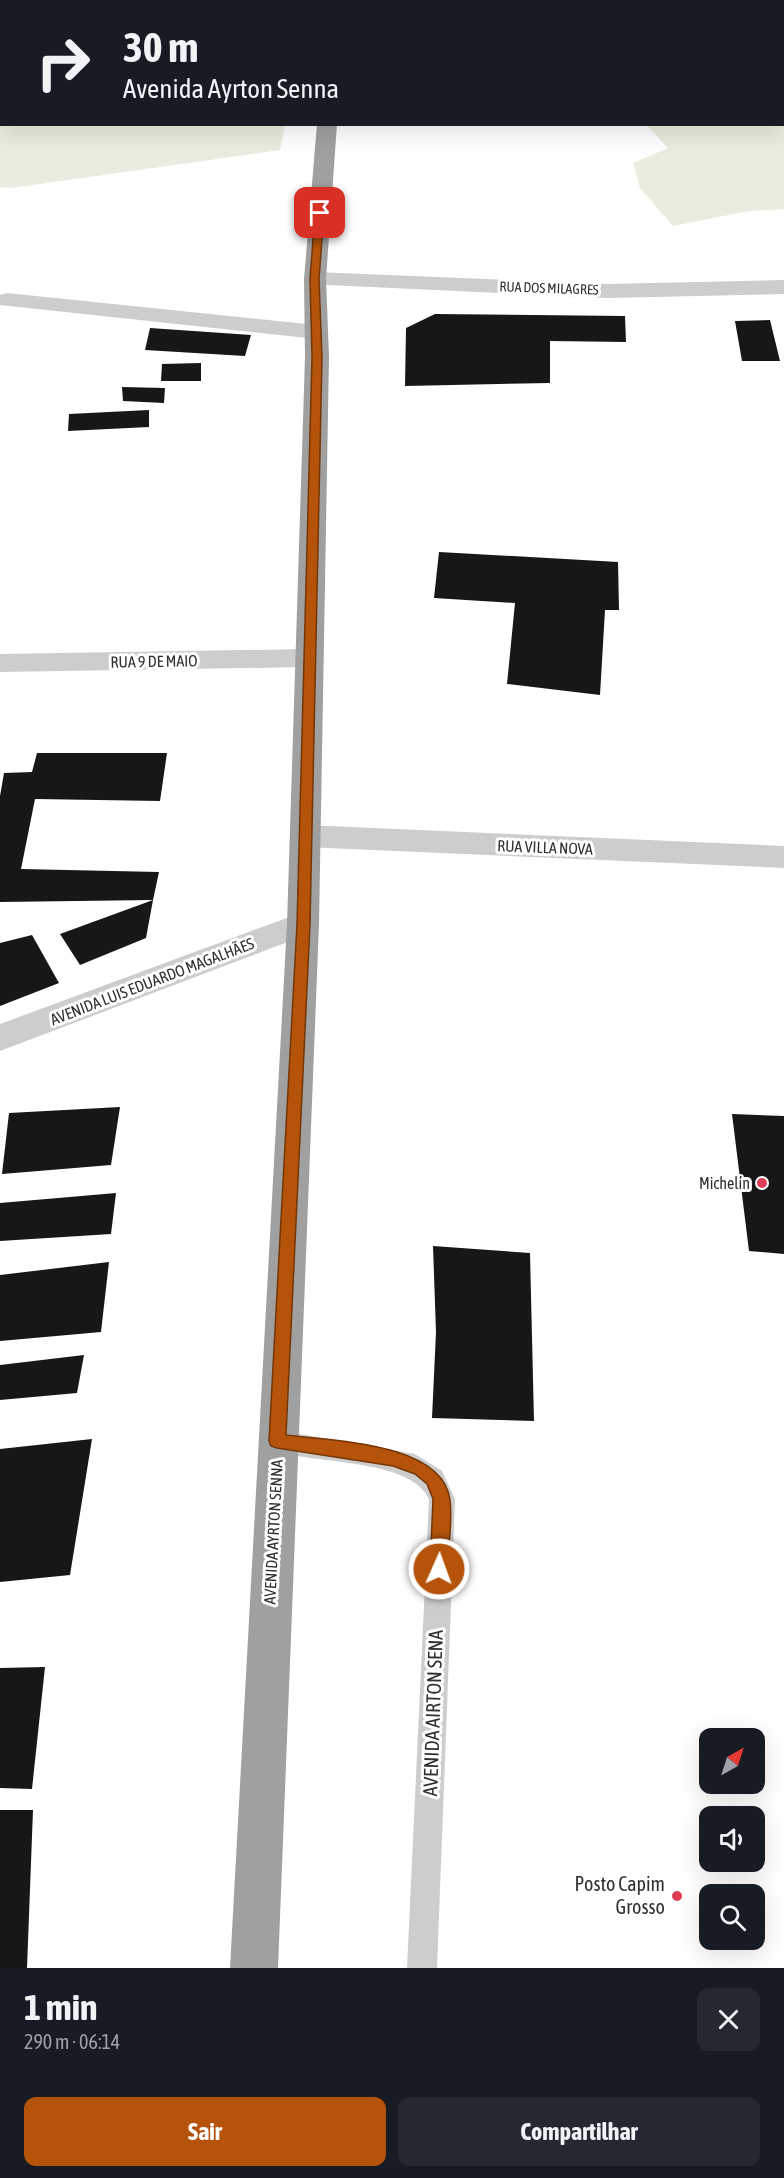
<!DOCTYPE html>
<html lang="pt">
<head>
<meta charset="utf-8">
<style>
	body { margin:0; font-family:"Asap Condensed",sans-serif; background:#242831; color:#f1f3f6; height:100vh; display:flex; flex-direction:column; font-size:22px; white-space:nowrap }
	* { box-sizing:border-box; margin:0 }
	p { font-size:20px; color:#9ea1a6 }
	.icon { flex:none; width:33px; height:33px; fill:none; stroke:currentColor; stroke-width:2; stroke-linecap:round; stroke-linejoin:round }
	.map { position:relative; height:1968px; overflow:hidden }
	.side { display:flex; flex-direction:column; background:#171b24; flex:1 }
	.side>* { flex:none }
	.banner { position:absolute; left:0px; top:0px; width:784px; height:126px; box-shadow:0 6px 24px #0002; background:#171b24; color:#f1f3f6; overflow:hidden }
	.needle { width:39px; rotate:39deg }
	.controls { position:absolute; left:699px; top:1728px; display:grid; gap:12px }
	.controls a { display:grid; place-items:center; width:66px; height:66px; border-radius:12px; background:#171b24; box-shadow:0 6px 24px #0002; font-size:30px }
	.pin { position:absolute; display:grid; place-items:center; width:51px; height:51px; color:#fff; margin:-26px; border-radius:12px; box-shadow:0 3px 9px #0006 }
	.me { position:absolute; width:66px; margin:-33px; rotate:2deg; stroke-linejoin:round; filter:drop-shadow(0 0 4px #0008) }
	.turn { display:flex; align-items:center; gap:21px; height:126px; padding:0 24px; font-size:27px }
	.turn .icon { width:78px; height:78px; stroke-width:2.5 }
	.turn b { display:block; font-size:42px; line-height:51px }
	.round { display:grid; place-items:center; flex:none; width:63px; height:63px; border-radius:12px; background:#242831 }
	.summary { display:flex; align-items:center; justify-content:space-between; height:102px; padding:0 24px }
	h1 { font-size:36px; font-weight:700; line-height:45px }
	.action { display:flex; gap:12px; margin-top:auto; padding:12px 24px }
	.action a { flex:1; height:69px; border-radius:12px; background:#b45309; color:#fff; font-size:24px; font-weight:700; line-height:69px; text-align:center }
	.action a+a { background:#242831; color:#f1f3f6 }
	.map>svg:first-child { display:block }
</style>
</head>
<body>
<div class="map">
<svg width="784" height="1968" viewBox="0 0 784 1968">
	<rect width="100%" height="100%" fill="#fff"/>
	<!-- green -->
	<path fill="#e8eddf" d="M0,0H308L2,2V124L285,125L280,150L11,188L0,187Z
		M730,0H784V209L749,211L673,226L640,188L633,163L668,148L646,125L783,124V2L728,1Z"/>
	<!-- building -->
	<path fill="#171717" d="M435,314L625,316L626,342L550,341V383L405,386L406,328Z
		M770,320L780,361H742L735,321Z
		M150,328L251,335L245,356L145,350Z
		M201,363V381H161L162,364Z
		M122,387L165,388L164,403L123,401Z
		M149,410V427L68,431L69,414Z
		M439,552L618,562L619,610H605L600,695L507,684L515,603L434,598Z
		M37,753H167L160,801L35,799L21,869L159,872L153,900L0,902V796L4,773L32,772Z
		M153,900L146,938L80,965L60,934Z
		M32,935L59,983L0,1006V943Z
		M120,1107L111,1165L2,1174L9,1113Z
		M732,1114L784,1116V1254L749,1251Z
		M116,1193L111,1234L0,1241V1203Z
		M433,1246L530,1253L534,1421L432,1418L436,1332Z
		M109,1262L101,1332L0,1341V1275Z
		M84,1355L77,1393L0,1400V1365Z
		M92,1439L70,1575L0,1582V1449Z
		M45,1667L32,1789L0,1788V1668Z
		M0,1810H33L27,1968H0Z"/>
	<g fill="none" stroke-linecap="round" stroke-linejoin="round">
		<!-- service -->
		<path fill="#cdcdcd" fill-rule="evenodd" d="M277,1430L415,1454L442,1471L455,1499L437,1968H407L429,1499C410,1457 310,1465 268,1449L264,1441L268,1433Z"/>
		<!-- minor -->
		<path fill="#cdcdcd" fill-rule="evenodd" d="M315,272L608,284L784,280V294L608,298L307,284L304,279L307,274Z
			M7,293L316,325L324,327L328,332L324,337L316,339L0,305V295Z
			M309,649L319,652L323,658L319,664L309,667L0,672V654Z
			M305,825L784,846V868L305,847L294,844L290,836L294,828Z
			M303,912L314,916L319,924L314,932L0,1051V1024Z"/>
		<!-- trunk -->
		<path fill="#a0a0a0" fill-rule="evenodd" d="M326,0H344V2H326Z
			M317,124H337L326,279L329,357L319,924L278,1968H230L287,924L305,357L304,279Z"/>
	</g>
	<!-- route -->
	<path fill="#b45309" stroke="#753606" stroke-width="1.5" d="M320,210L324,213L319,279L322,357L310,924L286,1435C331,1441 443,1442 450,1500C453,1522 448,1547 447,1569L445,1575L439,1577L433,1575L430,1569L433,1499L427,1484L415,1474L393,1466L277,1448L271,1446L269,1441L297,924L312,357L310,279L315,213Z"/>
	<!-- markers -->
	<g fill="#de3c55" stroke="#fff" stroke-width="2">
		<circle cx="762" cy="1183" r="6"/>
		<circle cx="677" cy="1896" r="6"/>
	</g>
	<g text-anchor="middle" stroke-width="6" stroke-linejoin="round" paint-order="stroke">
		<!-- far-street labels -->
		<g font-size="14" fill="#303030" stroke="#fff">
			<text transform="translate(549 288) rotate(2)" y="5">RUA DOS MILAGRES</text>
		</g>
		<!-- street labels -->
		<g font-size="16" fill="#303030" stroke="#fff">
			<text transform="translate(154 661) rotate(-1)" y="6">RUA 9 DE MAIO</text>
			<text transform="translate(545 847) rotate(2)" y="6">RUA VILLA NOVA</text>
			<text transform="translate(152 981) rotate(-21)" y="6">AVENIDA LUIS EDUARDO MAGALHÃES</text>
			<text transform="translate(273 1532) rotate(-87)" y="6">AVENIDA AYRTON SENNA</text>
		</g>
		<!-- poi labels -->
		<g font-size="16" fill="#303030" stroke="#fff" text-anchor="end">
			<text x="750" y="1189">Michelin</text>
		</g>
		<!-- near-street labels -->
		<g font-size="20" fill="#303030" stroke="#fff">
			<text transform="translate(433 1713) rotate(-88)" y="7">AVENIDA AIRTON SENA</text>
		</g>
		<!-- near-poi labels -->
		<g font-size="20" fill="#303030" stroke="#fff" text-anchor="end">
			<text x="665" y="1891">Posto Capim<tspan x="665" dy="23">Grosso</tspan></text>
		</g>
	</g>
</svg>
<div class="controls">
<a><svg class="needle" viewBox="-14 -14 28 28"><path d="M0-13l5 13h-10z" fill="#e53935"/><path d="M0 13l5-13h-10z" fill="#9ea1a6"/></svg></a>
<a><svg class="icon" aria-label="sound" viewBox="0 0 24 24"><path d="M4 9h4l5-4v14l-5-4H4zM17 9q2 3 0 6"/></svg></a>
<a><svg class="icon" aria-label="search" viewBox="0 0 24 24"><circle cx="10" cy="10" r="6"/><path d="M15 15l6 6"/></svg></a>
</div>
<div class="pin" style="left:320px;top:213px;background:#d93025"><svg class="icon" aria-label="arrive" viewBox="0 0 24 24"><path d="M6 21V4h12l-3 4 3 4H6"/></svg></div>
<svg class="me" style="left:439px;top:1569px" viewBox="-20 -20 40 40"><circle r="17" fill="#b45309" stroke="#fff" stroke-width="3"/><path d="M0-11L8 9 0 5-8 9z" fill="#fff"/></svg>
<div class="banner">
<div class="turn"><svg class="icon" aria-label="right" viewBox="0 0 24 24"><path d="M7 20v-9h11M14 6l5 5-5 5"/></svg><div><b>30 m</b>Avenida Ayrton Senna</div></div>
</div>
</div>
<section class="side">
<div class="summary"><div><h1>1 min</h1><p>290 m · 06:14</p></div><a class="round"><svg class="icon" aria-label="close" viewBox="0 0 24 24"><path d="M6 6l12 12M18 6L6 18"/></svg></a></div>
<div class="action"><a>Sair</a><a>Compartilhar</a></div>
</section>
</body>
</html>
